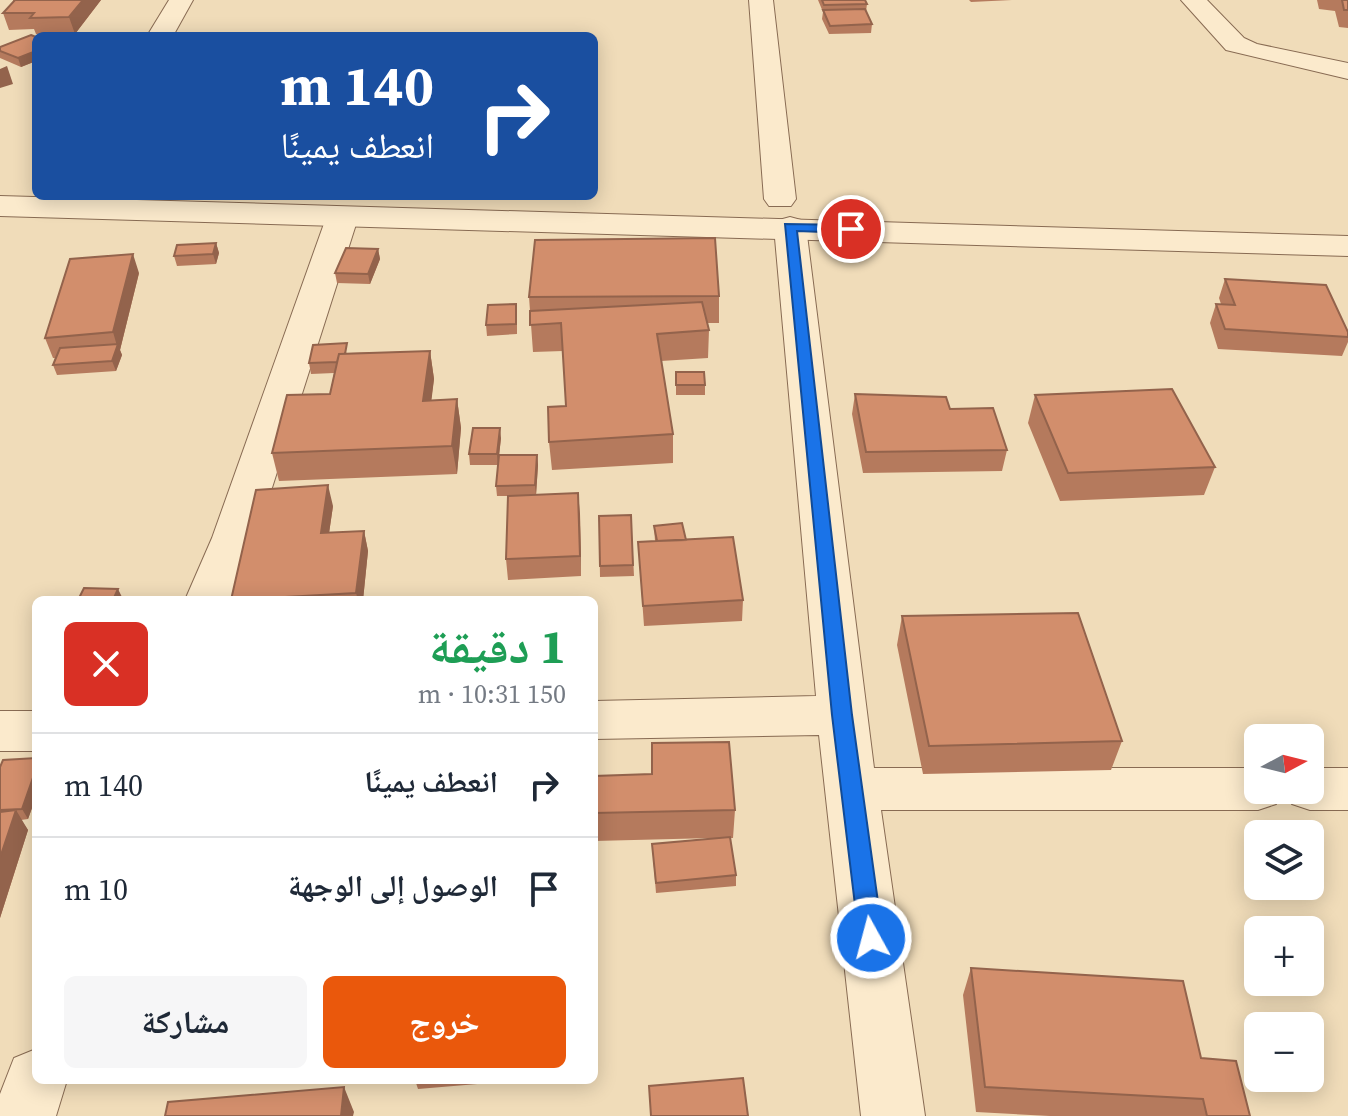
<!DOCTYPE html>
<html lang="ar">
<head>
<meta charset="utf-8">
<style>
	body { margin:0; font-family:"Source Serif 4","Noto Naskh Arabic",serif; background:#f6f6f7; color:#1f2937; direction:rtl; height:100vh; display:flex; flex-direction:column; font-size:30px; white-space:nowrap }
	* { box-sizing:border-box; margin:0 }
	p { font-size:26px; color:#747a83 }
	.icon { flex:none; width:44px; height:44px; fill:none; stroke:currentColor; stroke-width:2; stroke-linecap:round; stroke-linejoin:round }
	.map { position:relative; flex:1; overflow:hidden; direction:ltr }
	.sheet { position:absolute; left:32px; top:596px; width:566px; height:488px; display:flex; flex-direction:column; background:#fff; border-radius:12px; box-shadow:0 4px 20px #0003; direction:rtl }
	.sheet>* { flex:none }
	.guide { position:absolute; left:32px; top:32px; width:566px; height:168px; border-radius:12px; box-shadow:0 4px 20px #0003; direction:rtl; background:#1a4fa0; color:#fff; overflow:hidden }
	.needle { width:52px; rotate:83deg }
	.tools { position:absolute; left:1244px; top:724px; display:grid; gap:16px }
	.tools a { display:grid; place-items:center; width:80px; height:80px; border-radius:12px; background:#fff; box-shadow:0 4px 20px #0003; font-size:40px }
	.pin { position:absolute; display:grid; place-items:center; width:68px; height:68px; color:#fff; margin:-34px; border:4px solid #fff; border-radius:50%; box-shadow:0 2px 8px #0007 }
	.me { position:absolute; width:88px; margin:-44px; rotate:353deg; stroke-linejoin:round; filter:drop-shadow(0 0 6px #0008) }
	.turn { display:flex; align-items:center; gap:28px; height:168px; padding:0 32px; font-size:36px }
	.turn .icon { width:104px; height:104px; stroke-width:2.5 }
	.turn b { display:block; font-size:56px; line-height:68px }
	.round { display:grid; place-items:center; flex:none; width:84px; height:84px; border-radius:12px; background:#f6f6f7 }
	.headline { display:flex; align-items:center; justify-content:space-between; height:136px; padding:0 32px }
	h1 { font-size:48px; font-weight:700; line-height:60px; color:#1e9e55 }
	.button { display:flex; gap:16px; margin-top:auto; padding:16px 32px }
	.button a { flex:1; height:92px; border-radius:12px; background:#ea580c; color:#fff; font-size:32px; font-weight:700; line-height:92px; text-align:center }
	.button a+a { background:#f6f6f7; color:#1f2937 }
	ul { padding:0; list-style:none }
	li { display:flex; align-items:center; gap:24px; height:104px; padding:0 32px; border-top:2px solid #e0e1e3 }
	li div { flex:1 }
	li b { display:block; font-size:30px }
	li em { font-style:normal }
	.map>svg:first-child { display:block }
</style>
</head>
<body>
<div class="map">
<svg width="1348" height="1116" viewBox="0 0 1348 1116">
	<rect width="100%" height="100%" fill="#f0dcb9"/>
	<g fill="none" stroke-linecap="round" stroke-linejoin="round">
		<defs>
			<path id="minor" d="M169,0H193L173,36H147Z
				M749,0H773L796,199L791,206H769L764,199Z
				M1181,0H1207L1244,38L1257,44L1348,63V79L1226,50Z
				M342,208L353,211L358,218L256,538L231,600H185L212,538L326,218L331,211Z
				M790,217L801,220L806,227L874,768H1258V790H1284L1276,804L1258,810H881L925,1116H861L819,735L594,739V701L816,696L774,227L779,220Z
				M0,711H36V751H0Z
				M1310,768H1348V810H1310L1292,804L1284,790H1310Z
				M36,1049V1080H67L56,1116H0V1094L14,1058Z"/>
			<path id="tertiary" d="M0,196L1348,236V256L0,216Z"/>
		</defs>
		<!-- minor casing -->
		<use href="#minor" stroke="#886b53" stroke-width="2"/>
		<!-- tertiary casing -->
		<use href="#tertiary" stroke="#886b53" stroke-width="2"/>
		<!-- minor -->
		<use href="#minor" fill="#fbeacc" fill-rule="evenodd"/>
		<!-- tertiary -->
		<use href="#tertiary" fill="#fbeacc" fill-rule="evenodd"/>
	</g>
	<!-- wall -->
	<path fill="#b57a5d" d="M13,0H101L75,34H36L34,29L9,30L3,13L13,2Z
		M818,0H865L867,4L866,12L872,24L871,33L829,34L822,19L823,12Z
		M969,0H1012L971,2Z
		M1317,0H1348V28L1339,27L1335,11L1319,9Z
		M36,37V61L21,67L0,58V47Z
		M216,243L219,253L216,264L177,266L174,256Z
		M378,249L380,259L370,284L337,283L335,273Z
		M139,273L120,350L122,355L116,371L57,375L53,365L55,358H53L45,338Z
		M1225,279L1348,332V342L1342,356L1218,349L1210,323L1216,304H1221L1219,298Z
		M719,296V323H707L709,330L708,358L661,361L673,434V463L552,470L549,442L566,406L563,351L533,352L529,297Z
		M517,314V334L487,336L486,325Z
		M430,351L434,379L431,400L457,399L461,428L457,474L279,481L272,453L330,394L334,373L311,374L309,363L349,353Z
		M676,372L705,385V395H676Z
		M855,394L1007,450L1002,471L863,473L852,414Z
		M1035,395L1215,467L1204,495L1060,501L1028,423Z
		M501,438L499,455H537L538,465L536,495L580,514L581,576L508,580L506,559L513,496H497L496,486L498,465H470L469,454Z
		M333,506L329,533L364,531L368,551L363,600H231Z
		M631,515L634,576L600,577L599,516Z
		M654,526L686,540L743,600L742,621L644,626L638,542L655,541Z
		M902,616L1122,741L1111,770L923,774L897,645Z
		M36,758V797L28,819L21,820L28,830L0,918V767Z
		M594,776L735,810L733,838H730L736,875V886L656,893L652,844L713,838L594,841Z
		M971,968L1201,1058L1250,1116H1050L976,1112L963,995Z
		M415,1080H525L418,1089Z"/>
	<!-- shaded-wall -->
	<path fill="#93634c" d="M83,0H101L75,34L69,17Z
		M36,51V61L21,67L18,58Z
		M7,66L13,84L0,88V69Z
		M216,243L219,253L216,264L213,254Z
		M378,249L380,259L370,284L368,274Z
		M133,254L139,273L120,350L122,355L116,371L112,361L117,346L113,332Z
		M430,351L434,379L428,429L423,401Z
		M457,399L461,428L457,474L452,446Z
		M500,428L501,438L498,465L497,454Z
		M537,455L538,465L536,495L535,485Z
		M328,485L333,506L326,554L321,533Z
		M578,493L580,514L581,576L580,556Z
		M364,531L368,551L363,600H358L356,593Z
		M118,589L123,599L113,600Z
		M36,769V797L28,819L22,809Z
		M16,810L28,830L0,918V858Z
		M344,1087L354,1112L353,1116H341Z"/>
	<!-- building -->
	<path fill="#d28e6c" stroke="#93634c" stroke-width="2" d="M15,0H83L69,17L30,18L34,13H3Z
		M822,0H865L867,4L824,5Z
		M1342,0H1348V10H1344Z
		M865,9L872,24L830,26L823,10Z
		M31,35L36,37V51L18,58L0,51V47Z
		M715,238L719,296L529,297L535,240Z
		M216,243L213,254L174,256L177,245Z
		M346,248L378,249L368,274L335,273Z
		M133,254L113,332L45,338L70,259Z
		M1225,279L1326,285L1348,332V337L1225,329L1216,304L1235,305Z
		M702,302L709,330L657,334L673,434L549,442L548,407L566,406L561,323L530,325V311Z
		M516,304V324L486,325L488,305Z
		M347,343L345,354H339L337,362L309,363L313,345Z
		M118,344L112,361L53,365L60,348Z
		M430,351L423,401L457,399L452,446L272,453L287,395L330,394L339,354Z
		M676,372H704L705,385H676Z
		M1172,389L1215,467L1068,473L1035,395Z
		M855,394L946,397L950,409L993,408L1007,450L866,452Z
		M473,428H500L497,454H469Z
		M499,455H537L535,485L496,486Z
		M328,485L321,533L364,531L356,593L231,600L256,490Z
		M578,493L580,556L506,559L508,496Z
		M631,515L633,565L600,566L599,516Z
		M682,523L686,540L657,541L654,526Z
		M733,537L743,600L643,606L638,542Z
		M84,588L118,589L113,600H78Z
		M1078,613L1122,741L929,746L902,616Z
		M729,742L735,810L594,813V776L652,774V743Z
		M36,758V769L22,809L0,810V767L3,760Z
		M16,810L0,858V812Z
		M730,837L736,875L656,883L652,844Z
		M971,968L1183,981L1201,1058L1236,1061L1250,1116H1207L1203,1099L985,1087Z
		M743,1078L748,1116H651L649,1086Z
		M344,1087L341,1116H165L168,1102Z"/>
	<!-- route -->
	<path fill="#1a73e8" stroke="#114b97" stroke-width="2" d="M785,224L851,225L858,229L851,233L797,231L852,715L883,938L879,945L871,949L863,945L859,938L832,715Z"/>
</svg>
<div class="tools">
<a><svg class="needle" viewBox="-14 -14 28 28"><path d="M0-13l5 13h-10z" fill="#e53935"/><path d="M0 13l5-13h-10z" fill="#747a83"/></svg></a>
<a><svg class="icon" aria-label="layers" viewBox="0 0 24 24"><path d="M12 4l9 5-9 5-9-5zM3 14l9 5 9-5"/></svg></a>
<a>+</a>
<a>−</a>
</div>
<div class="pin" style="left:851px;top:229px;background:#d93025"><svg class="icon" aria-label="arrive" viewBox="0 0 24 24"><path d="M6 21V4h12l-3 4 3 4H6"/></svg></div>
<svg class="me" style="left:871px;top:938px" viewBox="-20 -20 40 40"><circle r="17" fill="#1a73e8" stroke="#fff" stroke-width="3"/><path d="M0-11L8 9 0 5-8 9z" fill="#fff"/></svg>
<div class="guide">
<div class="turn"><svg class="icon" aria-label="right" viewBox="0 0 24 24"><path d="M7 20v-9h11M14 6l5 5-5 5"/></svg><div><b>140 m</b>انعطف يمينًا</div></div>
</div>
<section class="sheet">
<div class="headline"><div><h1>1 دقيقة</h1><p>150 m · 10:31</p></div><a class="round" style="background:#d93025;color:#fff"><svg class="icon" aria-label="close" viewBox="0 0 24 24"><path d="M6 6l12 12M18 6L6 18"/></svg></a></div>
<ul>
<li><svg class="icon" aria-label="right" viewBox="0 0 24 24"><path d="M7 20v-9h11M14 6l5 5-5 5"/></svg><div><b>انعطف يمينًا</b></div><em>140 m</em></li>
<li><svg class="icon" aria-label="arrive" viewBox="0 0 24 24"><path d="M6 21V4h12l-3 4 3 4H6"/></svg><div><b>الوصول إلى الوجهة</b></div><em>10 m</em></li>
</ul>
<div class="button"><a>خروج</a><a>مشاركة</a></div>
</section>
</div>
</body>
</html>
